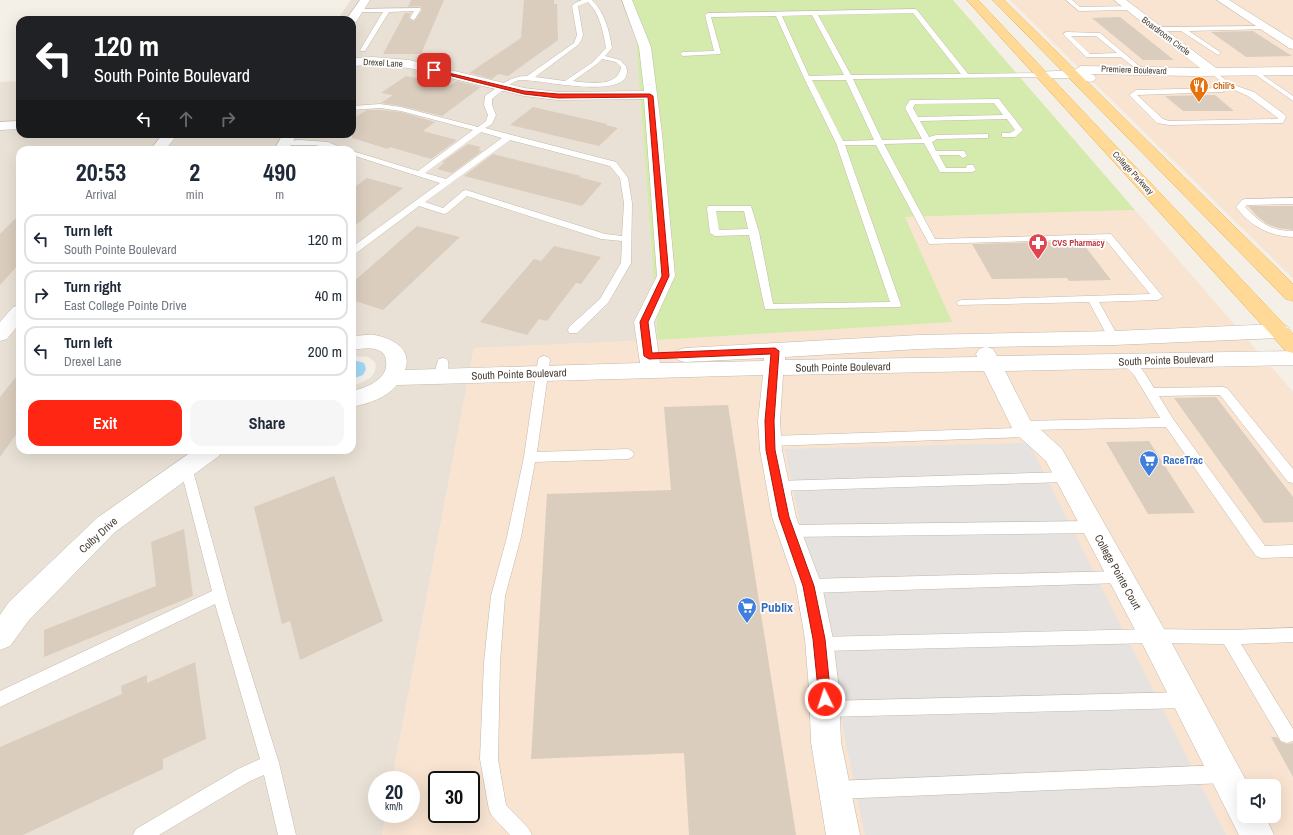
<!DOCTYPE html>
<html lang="en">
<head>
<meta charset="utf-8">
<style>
	body { margin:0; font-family:"Archivo Narrow",sans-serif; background:#f6f6f7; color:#1f2937; height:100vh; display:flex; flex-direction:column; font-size:15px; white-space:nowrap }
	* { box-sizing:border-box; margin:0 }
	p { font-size:13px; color:#747a83 }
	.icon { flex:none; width:22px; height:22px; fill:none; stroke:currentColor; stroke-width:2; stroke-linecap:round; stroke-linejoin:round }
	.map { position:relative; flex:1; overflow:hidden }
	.side { position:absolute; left:16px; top:146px; width:340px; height:308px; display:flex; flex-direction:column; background:#fff; border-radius:12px; box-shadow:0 4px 16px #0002 }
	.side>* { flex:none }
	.guide { position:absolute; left:16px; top:16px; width:340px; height:122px; border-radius:12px; box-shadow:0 4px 16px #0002; background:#202124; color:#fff; overflow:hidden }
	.controls { position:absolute; left:1237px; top:779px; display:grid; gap:8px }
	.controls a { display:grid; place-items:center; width:44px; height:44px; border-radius:8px; background:#fff; box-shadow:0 4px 16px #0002; font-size:20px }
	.speed { position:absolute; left:368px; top:771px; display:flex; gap:8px; font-size:20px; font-weight:700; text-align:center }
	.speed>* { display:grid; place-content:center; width:52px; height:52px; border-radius:50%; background:#fff; box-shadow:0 4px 16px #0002; line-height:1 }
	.speed small { font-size:10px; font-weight:400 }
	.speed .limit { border:2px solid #111; border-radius:6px; background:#fff; color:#111 }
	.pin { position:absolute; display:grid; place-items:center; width:34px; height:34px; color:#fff; margin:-17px; border-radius:8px; box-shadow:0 2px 6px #0006 }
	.me { position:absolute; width:44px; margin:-22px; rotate:356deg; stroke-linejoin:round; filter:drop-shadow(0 0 3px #0008) }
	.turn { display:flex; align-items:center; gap:14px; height:84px; padding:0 12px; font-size:18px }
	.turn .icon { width:52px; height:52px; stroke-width:2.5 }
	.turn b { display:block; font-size:28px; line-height:34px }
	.lanes { display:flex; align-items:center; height:38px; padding:0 12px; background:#0003; justify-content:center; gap:20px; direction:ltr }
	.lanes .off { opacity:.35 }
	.eta { display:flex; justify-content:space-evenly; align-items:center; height:68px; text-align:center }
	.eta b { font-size:24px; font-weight:700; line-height:28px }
	.action { display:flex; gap:8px; margin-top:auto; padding:8px 12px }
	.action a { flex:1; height:46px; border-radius:12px; background:#ff2613; color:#fff; font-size:16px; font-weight:700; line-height:46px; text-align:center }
	.action a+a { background:#f6f6f7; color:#1f2937 }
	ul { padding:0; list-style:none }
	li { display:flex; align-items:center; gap:12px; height:50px; margin:0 8px 6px; padding:0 4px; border:2px solid #e0e1e3; border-radius:12px }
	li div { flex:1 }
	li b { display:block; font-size:15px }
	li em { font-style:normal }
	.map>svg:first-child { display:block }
</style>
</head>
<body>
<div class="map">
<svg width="1293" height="835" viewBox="0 0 1293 835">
	<rect width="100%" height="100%" fill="#f4efe7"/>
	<!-- residential -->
	<path fill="#e9e1d5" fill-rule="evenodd" d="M351,0H623L635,26L658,340L474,348L392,780H377V814H386L382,835H0V82L20,81V134H352V20H337ZM20,150H352V356L368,357L375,362L376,367L374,373L370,378L363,382L352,386V450H20Z"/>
	<!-- commercial -->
	<path fill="#f8e4d1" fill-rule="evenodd" d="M1010,0H1293V278Z
		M1135,210L1293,392V835H382L386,814H411V780H392L474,348L658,340L951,322L905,217ZM437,780H471V814H437ZM1244,786H1274V816H1244Z"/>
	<!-- green -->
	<path fill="#d4ebad" d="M623,0H953L1135,210L905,217L952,322L658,340L635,27Z"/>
	<!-- parking -->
	<path fill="#e5e2df" d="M1029,443L1226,835H865L785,449Z"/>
	<!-- water -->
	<path fill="#9fd8f5" d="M357,361L364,363L366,369L363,375L352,379V362Z"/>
	<!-- building -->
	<path fill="#dacdbe" d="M411,0H444L421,54H383L405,13H411L409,18L414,21L422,10L420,6L408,7Z
		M524,0H554V4H557L558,40L508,76L498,74L492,79L469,73L521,38Z
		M1120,17L1174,60H1143L1092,18Z
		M1253,31L1292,56L1246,57L1211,32Z
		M406,76L451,85L457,81L481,87L442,116L401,106L381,103L393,95L381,93Z
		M1215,95L1234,111H1183L1165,96Z
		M533,107L607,124L606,125L618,128L599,146L510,125Z
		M367,110H380L401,112L435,122L423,131L457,140L431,159L390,147L388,149L352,138V119Z
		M468,144L481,147L478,150L482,151L452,173L437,169L444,163L442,162Z
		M493,154L581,176L579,177L602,183L582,206L464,176Z
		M367,178L403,188L352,228V189Z
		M1248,206H1293V230L1278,228L1267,224L1257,216Z
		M20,214V263L0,285V234Z
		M417,226L460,237L383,310L352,300V283Z
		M1081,241L1111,280L1069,281L1067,278L992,279L972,244Z
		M554,246L601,257L581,284L576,283L547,321L539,319L527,335L480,322L534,259L541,261Z
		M20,372V429L0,457V397Z
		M1216,397L1293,497V522L1264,523L1174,398Z
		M728,405L796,835H689L684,753L531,759L547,494L671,490L664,407Z
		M1149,441L1195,513L1148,514L1106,442Z
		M334,476L383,621L300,660L290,621L282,624L254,507Z
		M184,529L193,596L44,657V630L156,586L151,542Z
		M195,662L206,739L163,759V769L23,835H0V747L122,694L121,686L147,675V683Z
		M1271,737H1277L1281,742L1287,744L1293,743V777Z"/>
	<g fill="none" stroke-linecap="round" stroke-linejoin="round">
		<defs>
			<path id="service" d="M582,0H592C605,13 609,30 612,48L605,56L620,60L626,66C638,104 535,78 520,80C510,82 499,93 492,99V105L496,115L492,124L485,128L616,162L628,178L632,203L631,263L608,303L577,333H569L568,330L569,327L600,299L621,263L622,241L601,239L467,196L447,213L444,214L419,206L355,254L352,255V247L440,183L352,155V151L418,171L473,130L401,111L380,108L352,110V106L380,104L401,107L478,127L486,121L488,115L484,105L485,96C499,86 510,76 527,76L574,43L577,35L572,6L575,3ZM588,2C600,14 603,31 606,48L593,62L565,81L535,77L578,45L581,41L583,35L578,6ZM602,59L616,62L621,67C618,88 588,83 573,81L597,64ZM481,132L502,138L446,179L425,173ZM510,140L610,166L620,178L624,203L622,236L605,234L466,190L463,191L443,208L425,202Z
				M1066,0H1072L1080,7L1130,6L1133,8L1130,10L1079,11Z
				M420,8L421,9L415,19L413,20L410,18L414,11L389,12L365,51H361L360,50L383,12H358L355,10L356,9Z
				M915,9L917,10L968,74L1041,73L1044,75L1041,77L853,79L882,140L922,139L905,108L910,100H913L999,99L1023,130L1015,137H1002V133H1010L1015,130L1007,119L920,121L929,137L936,135L988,134V138H985L937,139L932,142L936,151H964L967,156L963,158L959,155H939L946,168H966L967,165H973L976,170L972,172H940L924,143L884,144L935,239L1111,234L1163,297L1158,300L1099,302L1119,338L1118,341H1110L1089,302L958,305L957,303L958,301L962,300L1150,294L1105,239L929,244L876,145H845L901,305L900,307L765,309L749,235L715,236L710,233L707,208L708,206H751L759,232L773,304L890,302L836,143L804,78L776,16L711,17L721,53L720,54L683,56L680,54L683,52L714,51L705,15L708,13ZM913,13L961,74L851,75L818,15ZM812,15L844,75L809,76L782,16ZM812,80H846L874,140L843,141ZM994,103L1003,115L918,117L913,108L915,104ZM716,211H744L748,229L719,230Z
				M1266,26L1269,28L1268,29L1189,31L1220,52V54L1218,55L1181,31H1157L1154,29L1157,27Z
				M1066,32L1100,33L1144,70L1139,71L1121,57H1086L1063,34ZM1071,36H1096L1117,53L1090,54Z
				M1254,69L1293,96V101L1252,72L1251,71Z
				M1213,70L1231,84L1254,92L1285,115L1286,117L1283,123L1169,125L1157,123L1129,95L1136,90L1220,88L1225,85L1211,73L1210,72ZM1230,88L1248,96L1278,118L1277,119L1169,121L1163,119L1137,95L1222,92Z
				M301,140L328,142L347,150H336L315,145H285L281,143L285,141Z
				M1293,198V204L1247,205L1245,207C1261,223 1270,231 1293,231V237C1269,236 1250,226 1236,207L1242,200L1245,199Z
				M544,356L548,357L550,360L537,452L628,449L632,451L634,454L632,457L628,459L535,462L521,537L505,596L500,662L498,759L506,805L529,829L532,835H510L492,816L489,810L480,759L484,662L491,596L507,537L524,457L538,360L540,357Z
				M443,358L447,359C450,364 448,374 445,379H437C434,374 436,364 439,359Z
				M1127,358C1140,362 1147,377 1154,388L1223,387L1227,388L1293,469V483L1288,482L1220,395L1159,396L1173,419L1265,546L1293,545V557L1261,558L1256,556L1166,427L1033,430L1034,432L1032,435L1028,437L770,446L766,444L764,441L766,438L770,436L1017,428L1016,426L1018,423L1022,421L1160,418L1134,375L1121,362L1123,359Z
				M186,462L191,463L192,467L230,606L279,763L296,835H278L264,775L250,781L159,835H133L136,829L238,769L260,759L215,604L0,707V691L212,591L180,467L181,463Z
				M1066,472L1071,473L1072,477L1071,481L1066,482L777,491L772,490L770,486L772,482L777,481Z
				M1093,521L1098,523L1100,527L1098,531L1093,533L789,537L784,535L782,531L784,527L789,525Z
				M1120,571L1125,572L1127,577L1125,582L1120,583L809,593L804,591L802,586L804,581L809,579Z
				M1293,628V642L1241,644L1293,729V741L1287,743L1281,741L1224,644L1153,643L820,651L815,649L812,644L815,639L820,637L1153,629L1228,630Z
				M1186,692L1192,694L1194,700L1192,706L1186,708L825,717L819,715L817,709L819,703L825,701Z
				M1225,765L1231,768L1234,774L1231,780L1225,783L836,799L830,796L827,790L830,784L836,781Z"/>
			<path id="minor" d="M360,0H370L356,22L352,23V20H346Z
				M622,0H632L651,47L662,134L675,276L654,322L660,363L764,361V358L685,362L678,360L675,355L678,350L685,348L919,335L1114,331L1280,324L1287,326L1290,331L1287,336L1280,338L1114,345L987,347L993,349L997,356L1293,351V365L1005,371L1030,420L1062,449L1163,627L1249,786H1244V816H1265L1274,835H1239L1143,645L1046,461L1014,432L984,371L783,375L780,421L782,450L796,517L822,586L833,639L839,690L841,742L860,835H826L811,742L809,690L805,639L796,586L772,517L760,450L758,421L763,375L397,385C385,399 369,403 352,407V391C366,388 389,379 386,361C386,357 384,353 380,351C372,346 360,349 352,350V336C359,336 367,334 374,335C392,338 413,349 405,370L640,363L634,322L657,276L644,99L558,100L524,96L409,68L373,65L352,66V58L373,57L409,60L524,88L558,92L644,91L639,47ZM985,347L979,349L976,354L977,357L785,360V357L919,349Z
				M1114,0H1126L1216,68L1293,67V75L1193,76L1090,74L1094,75L1096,78L1094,81L1090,82L1076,78H1037L1035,75L1037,72L1074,70L1081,66L1200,68Z
				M1217,0H1229L1293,40V49L1289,48Z
				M20,121V129L0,130V122Z
				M163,134H178L165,150H150Z
				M283,134H297L288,150H274Z
				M20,305V323L7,339L0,341V322L13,307Z
				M194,450H222L219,456L115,532L29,620L10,646L0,650V615L9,602L97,518Z"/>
			<path id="primary" d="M967,0H978L1293,334V353L1286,351Z
				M993,0H1004L1293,284V301L1286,299Z"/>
		</defs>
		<!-- service casing -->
		<use href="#service" stroke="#c4b9ac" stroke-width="1"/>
		<!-- minor casing -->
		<use href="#minor" stroke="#c4b9ac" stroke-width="1"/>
		<!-- primary casing -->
		<use href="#primary" stroke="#ebb75e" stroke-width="1"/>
		<!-- service -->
		<use href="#service" fill="#fff" fill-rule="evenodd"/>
		<!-- minor -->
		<use href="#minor" fill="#fff" fill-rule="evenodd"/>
		<!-- primary -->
		<use href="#primary" fill="#ffd995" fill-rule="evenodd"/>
	</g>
	<!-- route -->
	<path fill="#ff2613" stroke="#a6190c" d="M432,69L524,91L558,94H650L653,96L669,276L648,322L652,353L775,348L779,351L774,421L775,450L789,517L814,586L825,639L831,699L829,704L825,706L820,704L819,699L813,639L803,586L779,517L766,450L765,421L771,354L649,359L644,356L640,322L662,276L648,97L558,98L524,94L432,71Z"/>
	<!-- icons -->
	<defs>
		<symbol id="restaurant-pin" viewBox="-11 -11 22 30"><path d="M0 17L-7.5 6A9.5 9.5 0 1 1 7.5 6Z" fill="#e8710a" stroke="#fff"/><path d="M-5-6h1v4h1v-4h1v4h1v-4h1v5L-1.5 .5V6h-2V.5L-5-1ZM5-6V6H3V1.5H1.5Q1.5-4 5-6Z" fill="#fff"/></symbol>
		<symbol id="pharmacy-pin" viewBox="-11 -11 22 30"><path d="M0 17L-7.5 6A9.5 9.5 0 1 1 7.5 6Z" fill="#e0444e" stroke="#fff"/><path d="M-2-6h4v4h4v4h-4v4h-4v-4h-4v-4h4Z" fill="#fff"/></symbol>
		<symbol id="supermarket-pin" viewBox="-11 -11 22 30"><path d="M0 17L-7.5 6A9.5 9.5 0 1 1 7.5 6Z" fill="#3f7fe0" stroke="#fff"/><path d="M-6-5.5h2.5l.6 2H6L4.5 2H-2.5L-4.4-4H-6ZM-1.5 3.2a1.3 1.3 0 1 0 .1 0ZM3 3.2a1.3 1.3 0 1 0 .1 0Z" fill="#fff"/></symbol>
	</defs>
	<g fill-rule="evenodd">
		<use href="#restaurant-pin" x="1188" y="75" width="22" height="30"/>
		<use href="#pharmacy-pin" x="1027" y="232" width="22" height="30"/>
		<use href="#supermarket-pin" x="1138" y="449" width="22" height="30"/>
		<use href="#supermarket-pin" x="736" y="596" width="22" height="30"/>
	</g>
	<g text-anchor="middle" stroke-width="3.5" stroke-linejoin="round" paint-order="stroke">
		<!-- far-street labels -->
		<g font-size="9" fill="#483f35" stroke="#fff">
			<text transform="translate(1166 36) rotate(37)" y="3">Boardroom Circle</text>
			<text transform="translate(383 63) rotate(3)" y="3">Drexel Lane</text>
			<text transform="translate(1134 70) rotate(2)" y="3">Premiere Boulevard</text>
			<text transform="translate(1133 173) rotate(47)" y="3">College Parkway</text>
		</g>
		<!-- far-food labels -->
		<g font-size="9" font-weight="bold" fill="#c56008" stroke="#fff" text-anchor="start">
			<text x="1213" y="89">Chili's</text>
		</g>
		<!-- far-health labels -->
		<g font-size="9" font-weight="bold" fill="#be3a42" stroke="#fff" text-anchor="start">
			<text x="1052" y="246">CVS Pharmacy</text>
		</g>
		<!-- street labels -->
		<g font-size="11" fill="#483f35" stroke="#fff">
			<text transform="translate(1166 360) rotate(-2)" y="4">South Pointe Boulevard</text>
			<text transform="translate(843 367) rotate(-1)" y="4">South Pointe Boulevard</text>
			<text transform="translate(519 374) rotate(-2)" y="4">South Pointe Boulevard</text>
			<text transform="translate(98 535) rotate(-42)" y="4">Colby Drive</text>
			<text transform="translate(1118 572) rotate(61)" y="4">College Pointe Court</text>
		</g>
		<!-- shop labels -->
		<g font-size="11" font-weight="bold" fill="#366cbe" stroke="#fff" text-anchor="start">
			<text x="1163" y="464">RaceTrac</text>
		</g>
		<!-- near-shop labels -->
		<g font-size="13" font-weight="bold" fill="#366cbe" stroke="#fff" text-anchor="start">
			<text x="761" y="612">Publix</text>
		</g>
	</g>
</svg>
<div class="controls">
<a><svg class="icon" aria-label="sound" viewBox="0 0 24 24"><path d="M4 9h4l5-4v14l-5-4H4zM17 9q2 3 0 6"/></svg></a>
</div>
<div class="speed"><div>20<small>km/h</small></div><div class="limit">30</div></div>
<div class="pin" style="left:434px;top:70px;background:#d93025"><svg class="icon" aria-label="arrive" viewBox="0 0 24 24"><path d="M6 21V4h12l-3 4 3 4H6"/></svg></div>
<svg class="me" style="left:825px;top:699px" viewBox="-20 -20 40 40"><circle r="17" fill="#ff2613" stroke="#fff" stroke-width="3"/><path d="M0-11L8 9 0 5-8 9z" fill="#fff"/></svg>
<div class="guide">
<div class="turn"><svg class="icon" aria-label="left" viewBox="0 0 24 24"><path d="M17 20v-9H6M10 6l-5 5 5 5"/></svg><div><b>120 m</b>South Pointe Boulevard</div></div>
<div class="lanes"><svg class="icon" aria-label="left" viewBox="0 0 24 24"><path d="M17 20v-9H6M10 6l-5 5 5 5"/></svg><svg class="icon off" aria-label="ahead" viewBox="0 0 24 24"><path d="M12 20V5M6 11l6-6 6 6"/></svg><svg class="icon off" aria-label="right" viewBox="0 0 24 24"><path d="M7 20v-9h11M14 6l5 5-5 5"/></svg></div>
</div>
<section class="side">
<div class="eta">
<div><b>20:53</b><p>Arrival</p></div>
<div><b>2</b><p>min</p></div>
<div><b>490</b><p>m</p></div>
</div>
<ul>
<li><svg class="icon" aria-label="left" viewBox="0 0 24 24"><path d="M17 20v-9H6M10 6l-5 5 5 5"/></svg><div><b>Turn left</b><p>South Pointe Boulevard</p></div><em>120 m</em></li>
<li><svg class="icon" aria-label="right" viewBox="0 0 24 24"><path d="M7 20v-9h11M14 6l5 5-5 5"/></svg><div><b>Turn right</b><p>East College Pointe Drive</p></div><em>40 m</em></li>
<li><svg class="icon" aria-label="left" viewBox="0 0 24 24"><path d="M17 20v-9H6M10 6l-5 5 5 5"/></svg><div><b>Turn left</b><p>Drexel Lane</p></div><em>200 m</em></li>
</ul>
<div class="action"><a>Exit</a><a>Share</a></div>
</section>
</div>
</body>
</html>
